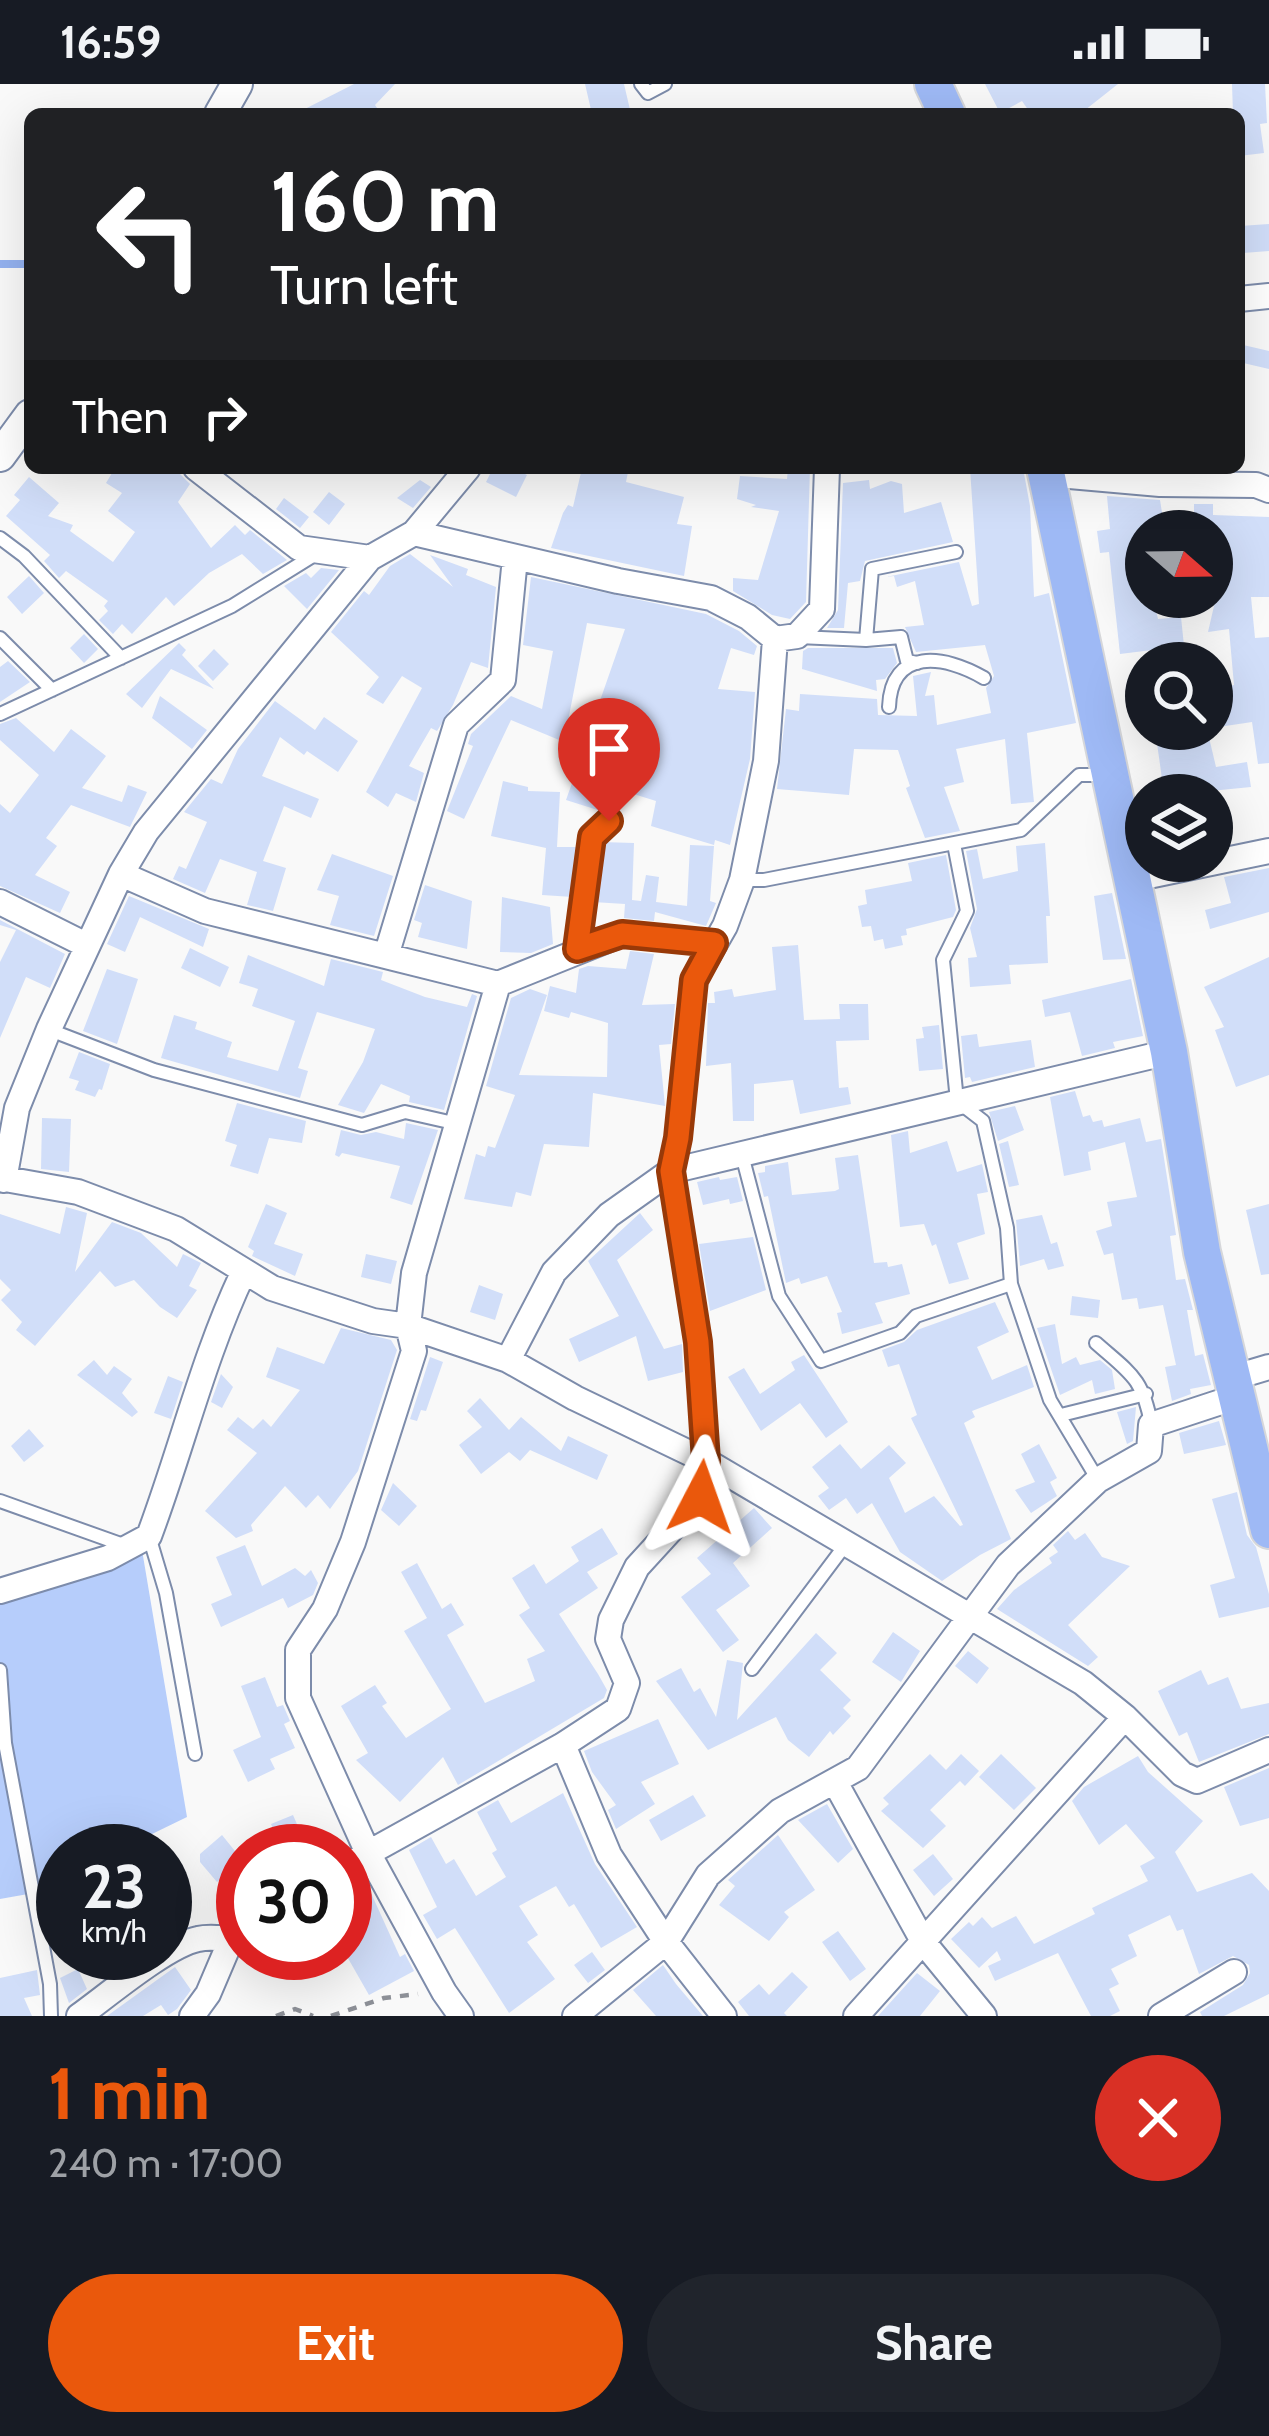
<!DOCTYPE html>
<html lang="en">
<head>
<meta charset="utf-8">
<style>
	body { margin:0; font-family:Cabin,sans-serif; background:#20242c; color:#f1f3f6; height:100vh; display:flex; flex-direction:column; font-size:45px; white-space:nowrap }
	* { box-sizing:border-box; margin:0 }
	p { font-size:39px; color:#9ea1a6 }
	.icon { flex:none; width:66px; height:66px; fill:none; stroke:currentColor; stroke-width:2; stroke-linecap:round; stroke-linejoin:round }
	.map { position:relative; height:1932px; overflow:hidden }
	.drawer { display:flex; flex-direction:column; background:#171b24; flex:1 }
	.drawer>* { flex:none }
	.hud { position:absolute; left:24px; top:24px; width:1221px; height:366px; border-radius:18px; box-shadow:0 12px 48px #0002; background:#202124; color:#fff; overflow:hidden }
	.needle { width:78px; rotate:110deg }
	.buttons { position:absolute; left:1125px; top:426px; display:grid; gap:24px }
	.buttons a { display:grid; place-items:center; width:108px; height:108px; border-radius:50%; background:#171b24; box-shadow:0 12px 48px #0002; font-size:60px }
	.speed { position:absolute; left:36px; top:1740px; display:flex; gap:24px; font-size:60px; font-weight:700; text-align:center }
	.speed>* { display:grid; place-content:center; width:156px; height:156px; border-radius:50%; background:#171b24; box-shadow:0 12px 48px #0002; line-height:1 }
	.speed small { font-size:30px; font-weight:400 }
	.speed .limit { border:18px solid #d22; background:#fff; color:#111 }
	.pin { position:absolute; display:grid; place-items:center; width:102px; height:102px; color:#fff; margin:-123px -51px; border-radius:50% 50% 50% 0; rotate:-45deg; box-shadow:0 0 12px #0007 }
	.pin .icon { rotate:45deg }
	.me { position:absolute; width:132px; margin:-66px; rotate:4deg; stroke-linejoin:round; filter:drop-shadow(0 0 9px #0008) }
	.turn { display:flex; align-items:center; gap:42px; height:252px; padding:0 48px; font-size:54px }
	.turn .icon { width:156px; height:156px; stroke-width:2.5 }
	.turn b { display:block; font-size:84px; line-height:102px }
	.then { display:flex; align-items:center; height:114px; padding:0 48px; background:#0003; gap:24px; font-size:45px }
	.round { display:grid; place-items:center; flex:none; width:126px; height:126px; border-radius:63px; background:#20242c }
	.head { display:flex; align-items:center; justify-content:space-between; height:204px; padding:0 48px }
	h1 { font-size:72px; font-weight:700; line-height:90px; color:#ea580c }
	.primary-button { display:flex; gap:24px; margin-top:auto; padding:24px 48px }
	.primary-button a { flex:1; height:138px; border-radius:72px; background:#ea580c; color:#fff; font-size:48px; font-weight:700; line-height:138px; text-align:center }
	.primary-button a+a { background:#20242c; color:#f1f3f6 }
	.status { display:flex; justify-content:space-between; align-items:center; height:84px; padding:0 60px; background:#171b24; direction:ltr }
	.status svg { height:33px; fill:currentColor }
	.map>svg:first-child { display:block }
</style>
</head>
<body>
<div class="status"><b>16:59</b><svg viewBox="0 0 49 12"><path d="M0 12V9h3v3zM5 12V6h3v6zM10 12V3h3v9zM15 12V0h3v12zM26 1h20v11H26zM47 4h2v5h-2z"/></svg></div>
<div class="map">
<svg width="1269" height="1932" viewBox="0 0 1269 1932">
	<rect width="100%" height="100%" fill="#f9f9f9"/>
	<!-- green -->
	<path fill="#b6cdfb" d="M142,1466L187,1733L117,1767H63V1793L28,1810L0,1815V1508Z"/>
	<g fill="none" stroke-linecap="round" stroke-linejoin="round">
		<!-- stream -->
		<path stroke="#94b2f0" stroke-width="8" d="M0,180H30"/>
	</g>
	<!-- building -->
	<path fill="#d1def9" d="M354,0H395L375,21L381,30H295Z
		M585,0H624L631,30H592Z
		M985,0H1118L1080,30H1031L1022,17L1000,29Z
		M1232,0H1265L1267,39L1260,40L1264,69L1239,72V30H1233Z
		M1269,140V167L1243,169L1240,142Z
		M1239,260L1269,267V285L1239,278Z
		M115,384H174L190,400L178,418L211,464L235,441L245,451L250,446L287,476L263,490L242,470L209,489L174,522L166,513L132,550L122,540L113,550L99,536L108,527L104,522L108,517L66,487L59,494L44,477L50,471L6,432L20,416L14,411L29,393L59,419L48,432L73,441L70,447L113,478L135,448L108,427L122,409L106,399Z
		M493,384H513L527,391L516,413L486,398Z
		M582,384H622L628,388L626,398L684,413L677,440L692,442L684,492L551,464L563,429L568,421L573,423Z
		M788,384H810L806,518L790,535L772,531L733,507V494L758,496L779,427L751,423L756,421L737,415L740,392L787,395Z
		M970,384H1023L1030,422L1034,513L1049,509L1076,639L1027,649L1034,718L1011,720L1005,655L956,665L964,698L944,703L960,747L925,754L906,704L910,702L898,666L854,665L849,711L777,705L786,625L799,627L800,610L877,615L878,631L917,632L913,592L931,588L925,612L934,611L937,641L991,629L986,604L994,592L985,561L916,568L905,543L924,541L915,497L897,503L894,492L886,493L959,478L972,522L979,520Z
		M420,396L431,403L413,424L397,414Z
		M869,396L870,405L891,397L902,400L904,429L941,418L953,458L865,477L860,497L848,499L844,544H827L838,526L843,399Z
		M329,408L345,420L329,441L313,428Z
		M1107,412L1160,416L1163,435L1155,436L1156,447H1146V516L1153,514L1158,535L1181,533L1184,562L1120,570L1109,468L1100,469L1097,447L1110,445Z
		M284,414L309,433L300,444L276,425Z
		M1194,420H1213V431L1269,433V513H1251L1255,554L1269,553V679L1258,680L1252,638L1212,644V605L1234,601L1229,545L1208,548L1223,483L1212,485V447H1194Z
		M410,470L453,503L430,471L468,485L466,491L496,503L488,584L471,578L453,621L437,647L431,644L409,682L424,689L416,718L396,709L388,723L366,708L422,604L402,592L383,620L366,610L379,593L331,548L364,507L369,511L390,482Z
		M321,484L339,486L307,525L284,502L306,489L311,494Z
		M29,492L44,509L22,530L7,513Z
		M531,493L706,530L739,547L757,562L754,571L731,564L718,605L755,608L750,675L730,761L715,756L714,761L651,742L656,717L611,703L604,728L566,716L583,668L625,679L637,646L595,631L625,545L587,539L564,658L511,636L464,735L447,727L473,662L468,660L471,650L511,612L542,625L553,567L523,561Z
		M84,550L98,565L84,579L70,564Z
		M179,559L186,566L182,571L214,605L171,585L142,624L126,610Z
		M808,564H893L897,579L885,595L876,596L877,607L802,585L803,567Z
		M214,565L229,580L213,597L198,582Z
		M8,577L30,598L0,618V583Z
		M160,612L207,646L192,665L152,634Z
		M275,617L315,646L324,633L358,657L338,688L307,667L304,671L280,653L262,692L319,715L311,734L284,722L263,777L286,784L273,827L247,821L257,788L220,775L205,809L173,795L179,782L186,785L207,738L184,728L211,695L222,700L238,665Z
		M16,634L54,668L71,645L106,672L82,704L122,718L128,701L147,708L130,743L71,721L46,754L57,762L35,791L70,808L60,829L0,802V720L10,729L39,691L0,656V640Z
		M1155,645H1207L1216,683L1247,678L1251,703L1170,711L1168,702H1163Z
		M503,697L528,703V707L560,708L557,763H579L573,813L542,811L546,764L491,752Z
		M601,758L634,759L632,816L641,817L646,791L659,793L656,818L687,822L690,761L714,762L710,817L716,819L706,842L655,828L654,837L624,834L625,820L593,818Z
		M1045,759L1050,832H1046L1048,879L1009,881L1011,900L970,903L968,874L977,873L970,844L977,825L966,767L977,765L983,795L1018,787L1016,762Z
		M332,770L393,792L374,852L330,841L339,812L317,806Z
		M946,771L956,826L953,833L906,845L907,851L901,852L903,861L885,865L883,855L874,857L871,842L862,843L858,822L867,820L865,806L912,797L908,779Z
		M1269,784V828L1210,845L1205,826L1231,819L1224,793Z
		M425,801L472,817L467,865L418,853L422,839L414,836Z
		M1112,809L1126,875L1103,876L1094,812Z
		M129,812L209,845L203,863L140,833L125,868L107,860Z
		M502,813L550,823L553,860L531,869L500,868Z
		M0,836L65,870L50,904L26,893L0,954V878L16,846L0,841Z
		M798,861L804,936L840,935L839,920H868L869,956L836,957L839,1004L848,1003L851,1020L800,1030L793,996L754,1000V1037H733L731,979L706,982L708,919H715L714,908L732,905L734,913L776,906L772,863Z
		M190,864L229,883L220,903L181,884Z
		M630,867L654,870L642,921L675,920L671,960L659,961L665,1022L593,1009L589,1063L544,1060L531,1112L516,1108L512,1123L464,1115L476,1070L485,1073L488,1062L495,1064L515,1011L486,1002L511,914L530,905L547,911L519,991L607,993L608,939L571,928L569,934L544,927L550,902L576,909L579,885L588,882L626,885Z
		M248,871L324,902L331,875L383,888L381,896L425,913L467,923L472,910L477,912L444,1026L409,1018L410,1012L381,1000L364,1029L338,1021L363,978L375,945L317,928L298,984L308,987L300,1014L161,974L174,931L197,938L195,945L232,958L227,973L278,987L295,937L252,922L258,905L239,899Z
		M1269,873V991L1236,1003L1215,946L1224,943L1204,903Z
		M107,885L138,895L117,960L83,947Z
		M1131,895L1143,952L1113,958L1115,964L1082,972L1070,928L1045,933L1042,916Z
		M939,941L943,985L919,987L916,955L924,954L922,943Z
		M977,950L979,963L1031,956L1035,983L972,998L970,993L965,994L961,952Z
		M79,968L110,980L102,1006L99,1005L95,1013L75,1006L79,997L69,994Z
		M1075,1007L1083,1033L1090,1031L1093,1038L1102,1036L1104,1043L1140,1034L1146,1058L1161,1055L1176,1151L1170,1152L1176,1196L1185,1195L1193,1226H1187L1195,1272L1203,1270L1211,1301L1190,1305L1191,1310L1172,1317L1165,1283L1176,1281L1163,1221L1139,1225L1137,1214L1122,1216L1113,1169L1104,1171L1096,1147L1112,1142L1107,1118L1137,1113L1125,1058L1088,1068L1091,1086L1064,1092L1050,1013Z
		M237,1019L306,1037L302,1059L269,1054L258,1090L230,1082L237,1061L225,1057Z
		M1015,1022L1024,1046L998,1057L989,1028Z
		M42,1034L71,1035L69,1088L41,1085Z
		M406,1039L438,1046L412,1121L390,1114L400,1082L342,1069L339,1073L335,1071L341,1046L361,1051L376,1048L404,1055Z
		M908,1047L910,1069L947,1057L957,1088L982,1080L988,1108L977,1110L985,1150L957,1159L969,1195L949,1200L936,1160L932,1162L924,1140L900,1143L891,1051Z
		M1008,1057L1019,1101L1009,1103L999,1060Z
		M858,1071L874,1179L887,1178L888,1183L902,1180L910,1210L875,1219L883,1239L842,1250L837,1229L842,1228L827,1192L801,1200L799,1194L786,1199L768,1112L764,1113L758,1089L765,1088V1082L788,1078L792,1111L835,1107L839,1105L835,1074Z
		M719,1093L720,1096L737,1093L743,1117L730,1120L729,1115L703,1121L697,1098Z
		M266,1120L287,1129L274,1160L303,1170L295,1192L252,1172L254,1167L248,1163Z
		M1269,1120V1190L1261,1191L1246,1126Z
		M66,1123L87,1129L75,1188L112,1138L141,1149L177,1183L183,1170L201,1179L189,1202L197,1206L177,1234L160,1223L134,1196L115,1203L100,1187L35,1262L16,1246L22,1238L1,1216L11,1206L0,1195V1130L60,1150Z
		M640,1129L653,1146L617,1176L664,1265L682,1260L683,1288L648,1297L636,1252L579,1278L569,1255L619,1232L588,1177Z
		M1042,1131L1051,1160L1057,1158L1064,1182L1048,1186L1044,1175L1020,1182L1016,1136Z
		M753,1153L766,1206L710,1227L699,1160Z
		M366,1170L397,1177L391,1200L361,1193Z
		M479,1201L503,1210L495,1236L470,1228Z
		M1072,1212L1100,1216L1098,1234L1070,1231Z
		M995,1218L1009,1248L977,1263L992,1296L1027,1281L1034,1303L972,1327L975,1333L964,1339L1011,1455L980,1471L942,1497L900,1468L872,1419L857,1430L846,1414L829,1426L818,1412L829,1404L812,1383L840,1360L861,1385L889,1361L906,1379L889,1394L905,1429L934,1412L960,1442L963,1441L911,1334L917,1331L899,1280L888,1283L882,1266L904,1258L917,1246Z
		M1055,1240L1062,1280L1076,1273L1080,1281L1100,1276L1112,1286L1115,1305L1095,1310L1092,1296L1060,1311L1037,1244Z
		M341,1244L391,1256L397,1266L358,1387L330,1425L318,1411L306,1424L285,1402L251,1441L253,1447L236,1454L205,1427L257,1369L227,1346L238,1333L253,1345L263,1335L271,1343L300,1306L266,1293L277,1263L324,1280Z
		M804,1271L848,1338L826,1354L800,1319L761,1347L728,1293L744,1284L760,1310L795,1286L791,1278Z
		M430,1273L443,1278L426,1327L421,1326L417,1337L410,1335Z
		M94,1276L107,1291L114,1282L132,1295L122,1309L138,1328L132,1333L77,1291Z
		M221,1290L233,1303L222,1324L211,1318Z
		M168,1292L183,1298L171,1335L154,1329Z
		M480,1314L509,1346L521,1333L561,1367L568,1352L608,1371L597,1396L530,1366L520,1377L509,1368L481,1390L459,1361L482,1343L467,1327Z
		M1136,1323L1133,1357L1127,1360L1117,1328Z
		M1219,1337L1226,1361L1184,1370L1179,1349Z
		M29,1345L44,1362L24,1378L11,1362Z
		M1039,1360L1057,1394L1050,1398L1057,1412L1031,1429L1015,1406L1035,1398L1021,1370Z
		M393,1399L417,1422L399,1442L381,1426Z
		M1237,1408L1247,1451L1256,1463L1269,1510V1523L1219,1534L1210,1501L1235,1494L1212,1415Z
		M754,1424L772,1444L733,1479L750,1502L716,1526L739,1556L723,1568L681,1513L711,1490L697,1474Z
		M602,1444L618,1470L587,1488L598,1504L559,1530L598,1590L607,1606L604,1614L458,1701L443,1673L400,1718L356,1676L368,1669L341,1622L375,1601L387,1619L382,1622L406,1654L451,1625L404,1547L427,1534L401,1488L417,1479L442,1525L451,1519L464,1541L447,1551L485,1619L535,1597L527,1575L545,1567L519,1531L530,1524L512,1494L534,1480L546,1500L579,1477L571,1463Z
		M1068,1447L1075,1456L1085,1449L1102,1473L1130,1482L1068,1541L1098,1573L1088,1582L997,1525L1014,1506L1052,1479L1049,1474L1058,1468L1053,1461Z
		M245,1461L262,1502L295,1484L305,1492L311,1486L318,1499L313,1511L288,1524L283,1514L221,1543L211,1520L232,1511L216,1473Z
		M893,1548L920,1567L901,1598L872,1578Z
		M816,1549L837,1569L820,1586L851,1616L843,1624L851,1632L833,1651L830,1647L809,1673L788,1656L776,1633L708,1666L656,1597L681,1584L694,1608L700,1604L716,1633L727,1576L743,1579L737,1636Z
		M968,1567L989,1584L977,1600L955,1582Z
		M1201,1586L1208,1601L1228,1593L1241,1625L1269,1619V1650L1199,1678L1187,1648L1179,1652L1158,1607Z
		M265,1593L277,1623L283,1621L290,1637L284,1640L295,1664L270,1675L275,1685L248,1698L233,1666L261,1653L241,1602Z
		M658,1635L679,1680L641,1698L655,1720L616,1745L608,1726L616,1721L592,1688L584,1667Z
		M930,1670L946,1686L961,1670L979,1687L965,1702L960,1697L930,1726L946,1742L923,1764L881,1727L889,1720L883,1714Z
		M1001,1670L1036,1704L1014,1726L979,1693Z
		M1138,1672L1148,1688L1203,1737L1175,1768L1197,1808L1252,1789L1269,1807V1910L1224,1932H1202L1200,1928L1243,1901L1250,1889L1249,1881L1233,1872L1199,1890L1183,1845L1177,1847L1170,1831L1128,1851L1137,1872L1111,1885L1119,1900L1109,1905L1120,1927L1110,1932H1091L1058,1869L995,1897L988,1882L1001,1876L997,1867L979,1884L951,1855L969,1838L973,1842L982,1833L992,1844L1016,1832L1034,1860L1095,1830L1092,1824L1148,1797L1140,1782L1155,1774L1126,1740L1099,1761L1072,1717L1084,1703Z
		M1269,1684V1734L1240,1742L1224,1703Z
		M563,1709L595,1780L637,1843L601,1864L574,1820L569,1823L556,1802L519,1822L538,1851L527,1858L555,1895L509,1929L455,1844L437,1855L423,1831L437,1823L409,1766L431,1753L446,1780L454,1775L476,1812L506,1793L492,1769L497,1766L477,1728L498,1716L511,1739Z
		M693,1711L706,1732L661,1757L649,1736Z
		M827,1720L853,1765L838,1779L798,1736Z
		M293,1731L306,1761L282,1767L271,1740Z
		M222,1751L243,1777L217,1798L200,1778V1770Z
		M778,1751L815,1806L784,1828L789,1833L769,1857L719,1821L735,1802L728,1796Z
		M933,1770L953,1795L934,1812L913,1786Z
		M165,1775L189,1831L165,1841Z
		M371,1809L400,1873L405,1870L414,1887L369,1911L345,1869V1823Z
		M838,1847L866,1885L850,1897L822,1858Z
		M592,1868L605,1886L588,1899L574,1881Z
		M663,1881L676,1900L703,1932H656L633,1906Z
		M175,1883L191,1906L177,1925L168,1931L161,1921L143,1932H107Z
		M78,1885L87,1905L69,1919L60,1894Z
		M37,1886L40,1911L24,1914L32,1932H0V1894Z
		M792,1888L808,1903L784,1929L787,1932H749L738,1918L759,1900L769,1911Z
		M917,1889L940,1907L920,1932H878Z"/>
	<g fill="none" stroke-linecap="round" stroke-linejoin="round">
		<defs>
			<path id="service" d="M641,0L648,9L665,0
				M0,454L24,472L121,574
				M798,553L866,556L872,485L956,468
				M0,554L52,606
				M866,556L901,553L907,577L917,579
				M889,623C891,563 945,571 984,594
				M0,630L232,522L316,470
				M954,760L967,827L943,876L957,1017L983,1037L1007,1144L1011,1200L1050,1316L1098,1396
				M743,796H764L1021,746L1079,691H1104
				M577,865L591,753L609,737
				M50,946L154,986L362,1041L405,1028L458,1040
				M742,1071L779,1212L821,1277L900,1249L916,1232L1011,1200
				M1096,1259C1130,1289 1143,1294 1151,1340
				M1061,1331L1146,1310
				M0,1417L129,1463
				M149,1452L166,1509L195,1670
				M752,1585L846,1460
				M0,1586L5,1659L50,1900L51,1932"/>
			<path id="minor" d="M1239,215L1269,212
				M196,384L299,464L370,474
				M1047,390L1160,400L1256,401L1269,406
				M414,449L618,497L711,514L748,533L775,555L797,552L822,525L827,384
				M121,790L205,827L498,900L622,850L714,859
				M1134,795L1269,767
				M0,818L86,861
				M386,872L456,641L503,596L515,474
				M0,1094L78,1108L176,1145L272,1204L373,1237L408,1242L508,1276L575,1314L706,1377L1083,1599L1125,1633L1182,1690L1197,1697L1269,1666
				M4,1096L17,1024L49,945L121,790L146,748L370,474L414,449L468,384
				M508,1276L554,1188L609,1131L671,1087L1169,968
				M1232,1294L1269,1283
				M0,1507L108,1474L149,1452C182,1364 203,1273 244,1187
				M563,1661L609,1771L666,1858L724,1932
				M835,1698L924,1859L984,1932
				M345,1782L563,1661L618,1625L627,1599L608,1555L611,1536L637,1483L701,1413L706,1377L698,1258L671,1087L678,1054L694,896L725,842L742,796L766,677L775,555
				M79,1932C107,1912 167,1861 198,1855C216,1851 226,1859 243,1848
				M192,1932L208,1910L231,1856
				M461,1932L444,1908L367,1767L298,1614V1566L325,1525L353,1458L414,1267L408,1242L414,1189L498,900
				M575,1932L666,1858L708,1791L780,1727L858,1684L1008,1481L1098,1396L1149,1367L1151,1341L1236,1313
				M856,1932L1125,1633
				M1161,1932L1234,1888"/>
			<path id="tertiary" d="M220,30L237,0
				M0,372L30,331"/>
			<path id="primary" d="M933,0L947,30
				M1045,384L1169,968L1202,1168L1269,1446"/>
		</defs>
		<!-- service casing -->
		<use href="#service" stroke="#7d8cab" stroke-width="16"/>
		<!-- minor casing -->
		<use href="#minor" stroke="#7d8cab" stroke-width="28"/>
		<!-- tertiary casing -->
		<use href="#tertiary" stroke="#7d8cab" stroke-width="34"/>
		<!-- primary casing -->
		<use href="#primary" stroke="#d6d7da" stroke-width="40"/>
		<!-- path -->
		<path stroke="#8d9097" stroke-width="4.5" stroke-dasharray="9 9" stroke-linecap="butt" d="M276,1932L295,1925L313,1932
			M331,1932L384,1914L418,1910"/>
		<!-- service -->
		<use href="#service" stroke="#fff" stroke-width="12"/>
		<!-- minor -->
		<use href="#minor" stroke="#fff" stroke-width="24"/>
		<!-- tertiary -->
		<use href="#tertiary" stroke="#fff" stroke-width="30"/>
		<!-- primary -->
		<use href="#primary" stroke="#9eb9f5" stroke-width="36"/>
	</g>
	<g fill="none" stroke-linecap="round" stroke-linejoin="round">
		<defs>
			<path id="route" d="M609,737L592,753L577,865L622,850L714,859L694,896L678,1054L671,1087L698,1258L706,1377L701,1413"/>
		</defs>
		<!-- route casing -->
		<use href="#route" stroke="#983908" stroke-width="30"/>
		<!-- route -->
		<use href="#route" stroke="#ea580c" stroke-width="21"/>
	</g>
</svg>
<div class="buttons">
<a><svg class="needle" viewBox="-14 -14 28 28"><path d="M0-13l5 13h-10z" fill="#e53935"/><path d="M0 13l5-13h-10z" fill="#9ea1a6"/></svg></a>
<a><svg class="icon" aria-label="search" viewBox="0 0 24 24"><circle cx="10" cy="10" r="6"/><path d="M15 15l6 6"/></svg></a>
<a><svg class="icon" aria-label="layers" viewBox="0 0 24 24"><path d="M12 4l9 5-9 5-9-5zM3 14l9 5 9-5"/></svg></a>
</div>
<div class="speed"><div>23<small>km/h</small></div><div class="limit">30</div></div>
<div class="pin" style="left:609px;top:737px;background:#d93025"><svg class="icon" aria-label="arrive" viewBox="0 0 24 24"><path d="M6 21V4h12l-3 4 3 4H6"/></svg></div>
<svg class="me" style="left:701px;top:1413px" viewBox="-20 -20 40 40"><path d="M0-17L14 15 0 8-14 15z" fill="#ea580c" stroke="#fff" stroke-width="4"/></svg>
<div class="hud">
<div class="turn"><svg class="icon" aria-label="left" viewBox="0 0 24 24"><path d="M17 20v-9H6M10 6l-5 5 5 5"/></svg><div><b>160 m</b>Turn left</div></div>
<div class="then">Then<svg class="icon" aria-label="right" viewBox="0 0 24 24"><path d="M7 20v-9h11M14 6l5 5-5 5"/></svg></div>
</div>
</div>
<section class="drawer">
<div class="head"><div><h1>1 min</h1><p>240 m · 17:00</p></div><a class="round" style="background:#d93025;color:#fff"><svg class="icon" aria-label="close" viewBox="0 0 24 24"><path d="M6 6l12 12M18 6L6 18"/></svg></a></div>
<div class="primary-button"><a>Exit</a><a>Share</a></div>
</section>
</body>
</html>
